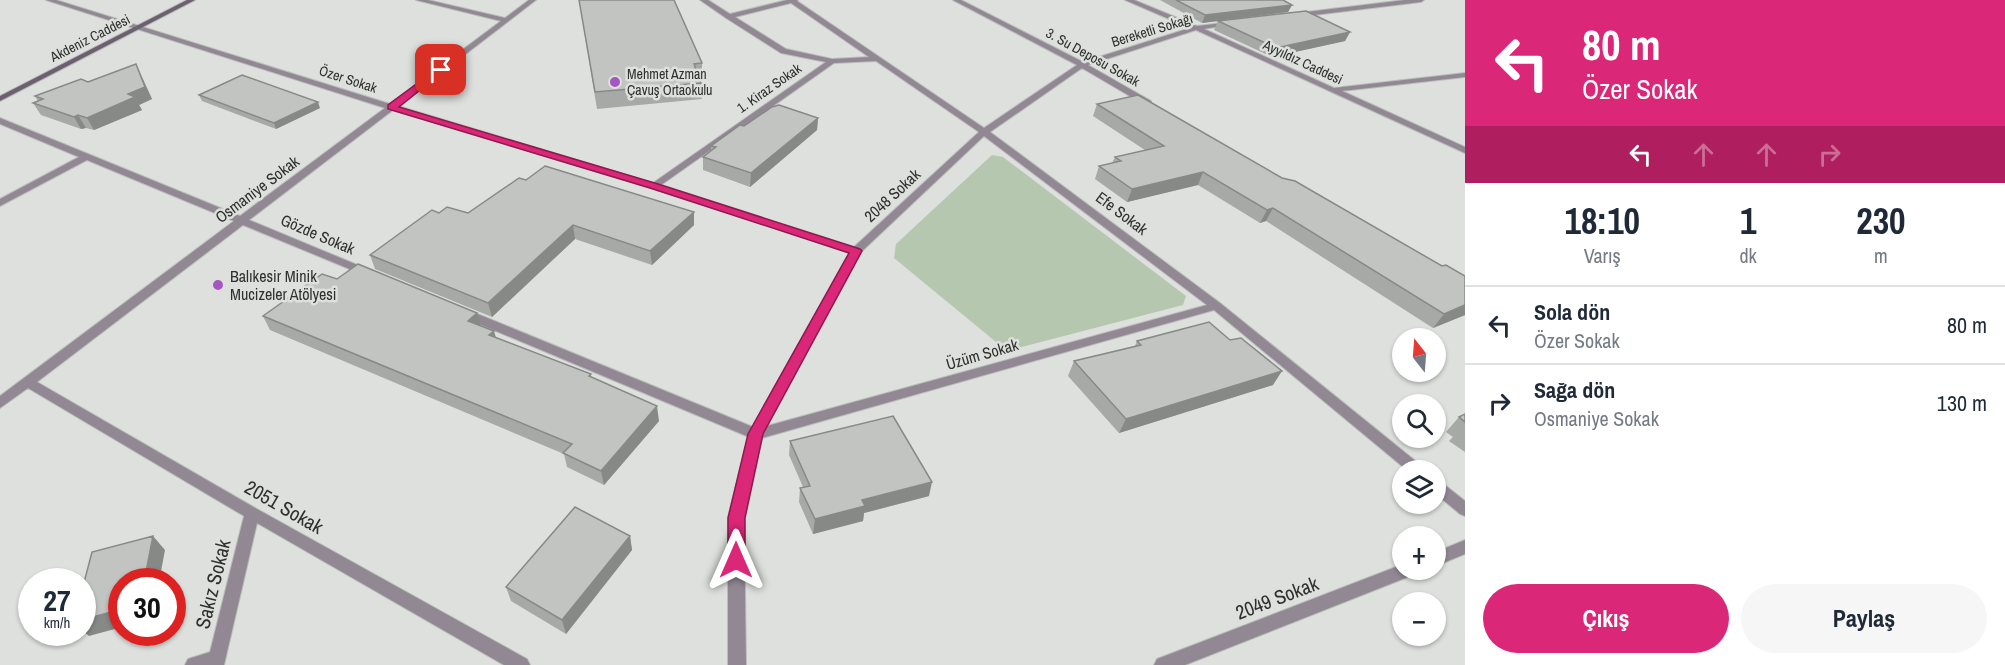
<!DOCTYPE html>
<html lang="tr">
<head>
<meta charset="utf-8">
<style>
	body { margin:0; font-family:"Archivo Narrow",sans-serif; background:#f6f6f7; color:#1f2937; height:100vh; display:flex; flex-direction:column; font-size:22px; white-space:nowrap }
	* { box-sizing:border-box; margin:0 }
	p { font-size:20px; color:#747a83 }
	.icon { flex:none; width:33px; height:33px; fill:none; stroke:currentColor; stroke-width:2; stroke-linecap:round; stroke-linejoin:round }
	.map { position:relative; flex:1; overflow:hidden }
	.details { display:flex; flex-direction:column; background:#fff; width:540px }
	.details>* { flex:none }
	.guide { background:#db2777; color:#fff; overflow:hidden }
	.needle { width:39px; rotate:343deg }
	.controls { position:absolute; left:1392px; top:328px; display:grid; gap:12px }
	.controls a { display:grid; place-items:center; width:54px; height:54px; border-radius:50%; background:#fff; box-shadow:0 2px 4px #0004; font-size:30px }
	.speed { position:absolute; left:18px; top:568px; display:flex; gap:12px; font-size:30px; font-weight:700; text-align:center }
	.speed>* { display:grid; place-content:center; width:78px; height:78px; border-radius:50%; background:#fff; box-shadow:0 2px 4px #0004; line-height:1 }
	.speed small { font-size:15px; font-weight:400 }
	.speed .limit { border:9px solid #d22; background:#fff; color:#111 }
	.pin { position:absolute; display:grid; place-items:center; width:51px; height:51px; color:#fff; margin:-26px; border-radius:12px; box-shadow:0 3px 9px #0006 }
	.me { position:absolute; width:66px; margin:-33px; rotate:0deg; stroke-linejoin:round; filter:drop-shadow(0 0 4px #0008) }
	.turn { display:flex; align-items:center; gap:21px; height:126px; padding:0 18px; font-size:27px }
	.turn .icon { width:78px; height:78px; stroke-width:2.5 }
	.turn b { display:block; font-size:42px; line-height:51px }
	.lanes { display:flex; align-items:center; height:57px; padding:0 18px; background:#0003; justify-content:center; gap:30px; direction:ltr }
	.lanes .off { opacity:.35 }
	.eta { display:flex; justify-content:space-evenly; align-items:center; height:102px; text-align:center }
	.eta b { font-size:36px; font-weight:700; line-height:42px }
	.cta { display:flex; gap:12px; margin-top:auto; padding:12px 18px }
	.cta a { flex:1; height:69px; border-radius:36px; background:#db2777; color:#fff; font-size:24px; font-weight:700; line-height:69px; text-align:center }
	.cta a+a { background:#f6f6f7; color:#1f2937 }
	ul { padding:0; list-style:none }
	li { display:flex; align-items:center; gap:18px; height:78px; padding:0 18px; border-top:2px solid #e0e1e3 }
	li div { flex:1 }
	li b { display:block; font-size:22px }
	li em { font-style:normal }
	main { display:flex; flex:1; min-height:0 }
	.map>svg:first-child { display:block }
</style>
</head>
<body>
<main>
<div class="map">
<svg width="1465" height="665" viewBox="0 0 1465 665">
	<rect width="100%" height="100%" fill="#dde0dc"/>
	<!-- green -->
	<path fill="#b5c8af" d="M992,155L1003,157L1186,296L1183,305L1014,349L996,342L894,258L896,244Z"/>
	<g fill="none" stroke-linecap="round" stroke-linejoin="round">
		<defs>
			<path id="minor" d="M46,0H56L390,104L501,21L416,0H428L505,18L529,0H536L398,106L653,183L826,62L781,53L726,18L700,0H708L730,14L787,0H798L797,1L984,128L1077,65L953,0H961L1083,62L1190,28L1125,0H1134L1197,26L1232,22V24L1204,29L1334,88L1465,73V77L1342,91L1465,147V153L1196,30L1088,65L1151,101V105H1145L1082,68L990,132L1220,303L1423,467L1425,471H1408L1214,310L762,438L744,517L746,665H728V517L749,437L460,316L458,313L464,309L468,310L753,427L850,252L651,188L393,110L249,220L372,271L374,273L372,275H364L243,225L37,382L257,509L527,659L530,665H504L257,523L224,665H185L188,659L210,652L244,516L28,388L0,408V396L234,221L87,160L0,206V199L79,157L0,124V118L240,216L385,108ZM791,3L869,57L832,59L786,49L735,17ZM876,61L979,132L854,247L661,185L834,63ZM984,136L1207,305L767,426L860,253Z
				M1405,0H1424L1421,2L1298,17L1295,15L1298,13Z
				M1436,480L1441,482L1465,501V516L1460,514L1436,494Z
				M1465,540V554L1436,566V552Z
				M1401,565L1402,570H1415L1413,575L1185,665H1154L1157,659Z"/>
			<path id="secondary" d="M187,0H195L0,101V96Z"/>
		</defs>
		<!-- minor casing -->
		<use href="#minor" stroke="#babdb9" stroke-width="2"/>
		<!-- secondary casing -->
		<use href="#secondary" stroke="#babdb9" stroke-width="2"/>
		<!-- minor -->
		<use href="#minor" fill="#918894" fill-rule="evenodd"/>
		<!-- secondary -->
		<use href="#secondary" fill="#6b5f70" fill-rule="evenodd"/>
	</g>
	<!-- wall -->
	<path fill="#a6a9a6" d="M579,0L702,63V80H700L701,83L702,99L597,109Z
		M1160,0H1283L1292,5L1288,12L1202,23Z
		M1218,21L1350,32L1345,41L1272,57L1214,30Z
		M136,64L152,99L139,105L142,110L94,130L86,128L81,129L41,115L33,103L38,101L35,96L88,82Z
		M199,95L320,108L276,129L202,101Z
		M1097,104L1465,315L1433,328L1266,221L1260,223L1198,185L1127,202L1095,179L1099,166L1112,163L1115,157L1145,150L1093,116Z
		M818,118L817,130L750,187L703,170V157L711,151V146L744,126Z
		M526,180L694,212V225L652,265L575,239L492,317L375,269L370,255L468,213Z
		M337,279L480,326L496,337L591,374V377L659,421L604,485L567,467L564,454L270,330L263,316Z
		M1137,341L1273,385L1119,433L1068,376L1074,361L1135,346Z
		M1465,414V452L1449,441L1453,437L1446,432L1459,417Z
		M790,441L929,496L864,513L863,521L813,534L799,502L800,488L803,487L789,455Z
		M630,536L632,550L566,634L511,601L506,587Z"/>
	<!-- shaded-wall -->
	<path fill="#878987" d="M1292,5L1288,12L1202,23L1205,15Z
		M1350,32L1345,41L1272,57L1276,48Z
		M136,64L152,99L139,105L142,110L94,130L87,118L128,94Z
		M318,102L320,108L276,129L274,123Z
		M78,115L86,128L81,129L74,117Z
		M818,118L817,130L750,187L751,173Z
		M1203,172L1198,185L1127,202L1132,189Z
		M1273,208L1266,221L1260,223L1267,210Z
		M694,212V225L652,265L650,251Z
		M573,225L575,239L492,317L488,303Z
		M1465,305V315L1433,328L1444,314Z
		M477,313L481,327L468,321Z
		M494,331L498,345L489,335Z
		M1282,371L1273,385L1119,433L1126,419Z
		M657,406L659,421L604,485L601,471Z
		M932,482L929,496L864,513L863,521L813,534L815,519L862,500Z
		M153,536L165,550L159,582H144Z
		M630,536L632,550L566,634L562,620Z
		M122,609V627L89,636L82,630V620Z"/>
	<!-- building -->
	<path fill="#c1c4c1" stroke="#878987" stroke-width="1.5" d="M579,0H674L702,63L694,64L701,83L595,92Z
		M1176,0H1283L1292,5L1205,15Z
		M1306,11L1350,32L1276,48L1218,21Z
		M136,64L145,87L128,94L135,97L87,118L78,115L74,117L33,103L43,99L35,96L81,79L88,82Z
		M242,75L318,102L274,123L199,95Z
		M1138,95L1282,178L1295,181L1442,266L1446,265L1465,276V305L1444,314L1273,208L1267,210L1203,172L1132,189L1099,166L1121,161L1115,157L1164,146L1097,104Z
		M779,105L818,118L751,173L703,157L716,147L711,146L740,125L744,126L772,107Z
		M545,166L694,212L650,251L573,225L488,303L370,255L432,210L439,213L447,207L468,213L519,178L526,180Z
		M358,264L477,313L468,321L494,331L489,335L591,374L589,376L657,406L601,471L563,453L572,444L263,316L322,274L337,279Z
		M1209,322L1230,340L1241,338L1282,371L1126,419L1074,361L1141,345L1137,341Z
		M1465,414V422L1459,417Z
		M893,416L932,482L862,500L865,506L815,519L800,488L810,486L790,441Z
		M575,507L630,536L562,620L506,587Z
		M153,536L144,582H122V609L82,620V590L92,552Z"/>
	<!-- route -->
	<path fill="#db2777" stroke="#8e194d" stroke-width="1.5" d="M438,68L445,70L399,107L658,184L860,249L862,251L763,434L745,518V560L743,565L736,568L730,565L728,560V518L748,434L849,253L650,188L388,109V105Z"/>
	<!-- markers -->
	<g fill="#a755c4" stroke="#dde0dc" stroke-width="2">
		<circle cx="615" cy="82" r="6"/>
		<circle cx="218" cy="285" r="6"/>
	</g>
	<g text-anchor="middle" stroke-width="5" stroke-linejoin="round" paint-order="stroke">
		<!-- far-street labels -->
		<g font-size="14" fill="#2f302e" stroke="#dde0dc">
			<text transform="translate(1152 30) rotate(-17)" y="5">Bereketli Sokağı</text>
			<text transform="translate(90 38) rotate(-27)" y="5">Akdeniz Caddesi</text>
			<text transform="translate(1093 57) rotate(29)" y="5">3. Su Deposu Sokak</text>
			<text transform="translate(1303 62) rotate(25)" y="5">Ayyıldız Caddesi</text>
			<text transform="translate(348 79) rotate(18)" y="5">Özer Sokak</text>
			<text transform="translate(769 88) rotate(-35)" y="5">1. Kiraz Sokak</text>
		</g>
		<!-- far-poi labels -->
		<g font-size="14" fill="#2f302e" stroke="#dde0dc" text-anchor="start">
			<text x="627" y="79">Mehmet Azman<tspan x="627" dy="16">Çavuş Ortaokulu</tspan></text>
		</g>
		<!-- street labels -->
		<g font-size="16" fill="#2f302e" stroke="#dde0dc">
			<text transform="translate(257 189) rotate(-37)" y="6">Osmaniye Sokak</text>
			<text transform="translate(892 195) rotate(-43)" y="6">2048 Sokak</text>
			<text transform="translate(1122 213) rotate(37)" y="6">Efe Sokak</text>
			<text transform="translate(318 234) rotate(23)" y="6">Gözde Sokak</text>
			<text transform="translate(982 354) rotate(-16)" y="6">Üzüm Sokak</text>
		</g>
		<!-- poi labels -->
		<g font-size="16" fill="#2f302e" stroke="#dde0dc" text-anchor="start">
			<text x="230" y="282">Balıkesir Minik<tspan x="230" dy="18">Mucizeler Atölyesi</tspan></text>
		</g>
		<!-- near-street labels -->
		<g font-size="20" fill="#2f302e" stroke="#dde0dc">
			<text transform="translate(284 507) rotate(30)" y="7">2051 Sokak</text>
			<text transform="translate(213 584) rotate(-76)" y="7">Sakız Sokak</text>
			<text transform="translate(1277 598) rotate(-21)" y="7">2049 Sokak</text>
		</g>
	</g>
</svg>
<div class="controls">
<a><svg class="needle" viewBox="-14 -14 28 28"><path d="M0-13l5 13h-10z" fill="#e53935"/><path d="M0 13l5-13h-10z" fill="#747a83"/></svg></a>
<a><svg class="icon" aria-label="search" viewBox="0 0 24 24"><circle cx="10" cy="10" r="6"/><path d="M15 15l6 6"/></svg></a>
<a><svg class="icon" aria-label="layers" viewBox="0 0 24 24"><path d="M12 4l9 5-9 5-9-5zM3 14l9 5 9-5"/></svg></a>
<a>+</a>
<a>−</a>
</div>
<div class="speed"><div>27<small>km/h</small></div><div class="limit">30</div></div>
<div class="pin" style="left:441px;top:70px;background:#d93025"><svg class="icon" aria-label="arrive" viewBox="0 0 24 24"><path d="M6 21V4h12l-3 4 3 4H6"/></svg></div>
<svg class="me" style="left:736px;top:560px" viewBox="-20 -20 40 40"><path d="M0-17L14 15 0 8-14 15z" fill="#db2777" stroke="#fff" stroke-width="4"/></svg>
</div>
<section class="details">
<div class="guide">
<div class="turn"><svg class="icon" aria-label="left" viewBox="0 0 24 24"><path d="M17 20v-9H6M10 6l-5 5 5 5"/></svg><div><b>80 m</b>Özer Sokak</div></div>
<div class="lanes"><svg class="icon" aria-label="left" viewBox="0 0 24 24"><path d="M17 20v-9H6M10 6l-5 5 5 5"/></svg><svg class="icon off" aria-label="ahead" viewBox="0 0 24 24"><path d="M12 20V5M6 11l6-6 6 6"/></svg><svg class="icon off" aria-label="ahead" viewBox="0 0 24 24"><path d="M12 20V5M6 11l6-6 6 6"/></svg><svg class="icon off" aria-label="right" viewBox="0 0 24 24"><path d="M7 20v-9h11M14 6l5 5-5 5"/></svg></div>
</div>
<div class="eta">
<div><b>18:10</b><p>Varış</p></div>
<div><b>1</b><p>dk</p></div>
<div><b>230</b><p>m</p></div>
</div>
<ul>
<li><svg class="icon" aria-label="left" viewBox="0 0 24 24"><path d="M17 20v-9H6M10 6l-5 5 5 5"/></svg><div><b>Sola dön</b><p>Özer Sokak</p></div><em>80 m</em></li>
<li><svg class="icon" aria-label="right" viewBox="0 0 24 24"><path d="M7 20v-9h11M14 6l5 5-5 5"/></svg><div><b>Sağa dön</b><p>Osmaniye Sokak</p></div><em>130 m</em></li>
</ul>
<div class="cta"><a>Çıkış</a><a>Paylaş</a></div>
</section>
</main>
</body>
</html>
